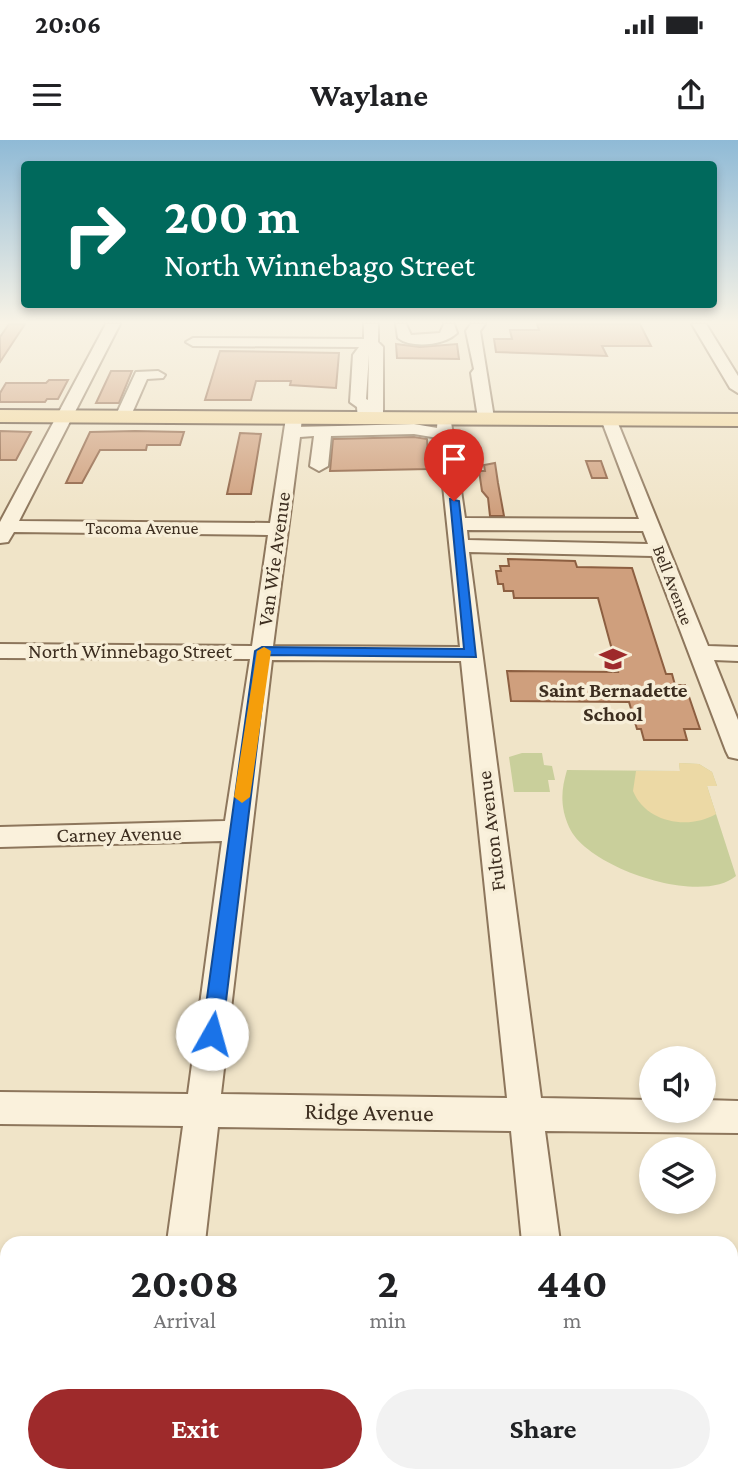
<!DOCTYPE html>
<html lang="en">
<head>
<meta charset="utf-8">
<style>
	body { margin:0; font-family:"Crimson Pro",serif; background:#f2f2f2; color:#202124; height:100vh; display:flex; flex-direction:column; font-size:26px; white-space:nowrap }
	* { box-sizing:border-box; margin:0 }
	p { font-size:23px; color:#757577 }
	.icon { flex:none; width:38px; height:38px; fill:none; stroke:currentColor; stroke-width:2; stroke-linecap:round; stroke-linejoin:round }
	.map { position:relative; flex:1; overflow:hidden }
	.side { position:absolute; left:0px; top:1096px; width:738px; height:247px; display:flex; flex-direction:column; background:#fff; border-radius:21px 21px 0 0; box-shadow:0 4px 10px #0003 }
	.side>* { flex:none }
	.top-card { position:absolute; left:21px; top:21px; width:696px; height:147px; border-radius:7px; box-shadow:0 4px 10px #0003; background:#00695c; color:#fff; overflow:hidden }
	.tools { position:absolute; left:639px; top:906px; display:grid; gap:14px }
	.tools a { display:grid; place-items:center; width:77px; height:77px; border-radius:50%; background:#fff; box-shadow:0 4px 10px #0003; font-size:35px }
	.pin { position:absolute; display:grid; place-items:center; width:60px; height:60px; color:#fff; margin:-72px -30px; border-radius:50% 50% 50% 0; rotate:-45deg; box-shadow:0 0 7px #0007 }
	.pin .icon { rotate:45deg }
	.me { position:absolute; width:77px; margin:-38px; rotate:7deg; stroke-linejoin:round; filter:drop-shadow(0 0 5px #0008) }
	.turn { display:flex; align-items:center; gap:24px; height:147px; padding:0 28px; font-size:32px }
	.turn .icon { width:91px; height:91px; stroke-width:2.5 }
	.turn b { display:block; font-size:49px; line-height:60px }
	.eta { display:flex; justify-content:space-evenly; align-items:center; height:119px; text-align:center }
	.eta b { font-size:42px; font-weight:700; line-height:49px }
	.action { display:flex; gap:14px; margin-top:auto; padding:14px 28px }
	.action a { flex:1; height:80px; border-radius:42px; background:#9e2a2b; color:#fff; font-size:28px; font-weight:700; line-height:80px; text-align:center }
	.action a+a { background:#f2f2f2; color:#202124 }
	.status { display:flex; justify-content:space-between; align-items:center; height:49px; padding:0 35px; background:#fff; direction:ltr }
	.status svg { height:19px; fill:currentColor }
	header { display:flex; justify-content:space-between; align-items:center; height:91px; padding:0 28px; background:#fff; font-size:32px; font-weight:700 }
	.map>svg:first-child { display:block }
</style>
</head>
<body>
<div class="status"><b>20:06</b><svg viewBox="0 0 49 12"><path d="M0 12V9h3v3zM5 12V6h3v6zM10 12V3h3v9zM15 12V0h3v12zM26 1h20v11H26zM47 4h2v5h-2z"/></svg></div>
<header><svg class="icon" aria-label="menu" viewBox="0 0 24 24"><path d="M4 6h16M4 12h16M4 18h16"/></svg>Waylane<svg class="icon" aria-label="share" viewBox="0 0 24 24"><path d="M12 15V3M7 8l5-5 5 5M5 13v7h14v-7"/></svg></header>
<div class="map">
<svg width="738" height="1342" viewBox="0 0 738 1342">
	<rect width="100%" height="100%" fill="#f0e4c8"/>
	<!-- green -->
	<path fill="#c9cf9b" d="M522,613H542L544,625L552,626L555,640H548L550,652H514L509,617Z
		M679,623L699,624L712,632L717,646H707L736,736C701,766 587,728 569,687C560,667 561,650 567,630L680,631Z"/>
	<!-- sand -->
	<path fill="#ecd9a5" d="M679,623L699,624L712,632L717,646H707L716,674C689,690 646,683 633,651L636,631H680Z"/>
	<!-- building -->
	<path fill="#cf9f7d" stroke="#8d5f41" stroke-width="2" d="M9,184H25L0,222V197Z
		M537,184H640L651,206H602L607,216L496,212L494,199H512L510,190H539Z
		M396,204L420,207L457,204L459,219L397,218Z
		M220,211L339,213L336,248L290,245L291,241H256L251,260H205Z
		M111,231H132L119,263H96Z
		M49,240H68L58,259H47L45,262H0V253L6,243H46Z
		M0,291L31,292L16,320H0Z
		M90,292L135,291L184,292L180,305H147L146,310H100L82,343H66Z
		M240,293L261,294L251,354H227Z
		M414,297L427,299L429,329L330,331L333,299Z
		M586,321H601L607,338H592Z
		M495,323L498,343L504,376H490L488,358L482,351L479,331H485L484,325Z
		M508,419L575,421L577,427L632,428L666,534H672L675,545H685L700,589H684L687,600H644L641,589H637L629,562L511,561L507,531L618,532L598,458H514L513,451H504L503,444H498L496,431H501L500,426H509Z"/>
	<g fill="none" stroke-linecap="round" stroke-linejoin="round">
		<defs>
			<path id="minor" d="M106,184H120L19,381L270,383L286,278L294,273L302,278L301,287L414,284L437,288L438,275H450L465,378L639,379L601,279L603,276H615L708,506L738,507V521L714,520L738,580V619L729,617L726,611L652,416L469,412L541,958L651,960V971H704V960L738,961V993L545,991L560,1102H522L511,991L218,987L205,1102H167L183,986L0,984V952L188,954L222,701L0,707V687L225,681L250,519L0,518V504L252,506L268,395L14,392L8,402L0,403V382ZM414,294L438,298L460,507L273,506L300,297L314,296L310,326L319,331L328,326L331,296ZM467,390L643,391L648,404L468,400ZM272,520L461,521L507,958L221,954Z
				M364,184H378V202L383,207V278L375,283L358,281L357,267L350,262L353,215L359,207L193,206L186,202L193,198L364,199ZM369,214L368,260L366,259Z
				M396,184H406L411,195L440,193L444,184H454L457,193C445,205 412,209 398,198Z
				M471,184H485L480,191L494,278L486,283L478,278L471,233L474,229L466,191Z
				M692,184H706L738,236V253L730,248Z
				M158,231L165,235L163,238L147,239L129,280H117L115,277L136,232Z
				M134,1335H178V1342H134Z
				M549,1335H593L594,1342H550Z"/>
			<path id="major" d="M0,270L738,274V286L0,282Z"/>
		</defs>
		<!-- minor casing -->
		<use href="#minor" stroke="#8d765c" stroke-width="4"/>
		<!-- major casing -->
		<use href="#major" stroke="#5b4430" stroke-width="4"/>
		<!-- minor -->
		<use href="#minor" fill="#faf1dc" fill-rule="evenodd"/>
		<!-- major -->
		<use href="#major" fill="#f3d9a0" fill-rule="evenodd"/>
	</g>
	<!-- sky -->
	<linearGradient id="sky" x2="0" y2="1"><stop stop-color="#8fbad6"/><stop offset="0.49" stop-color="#f8f3e6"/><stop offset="1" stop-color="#f8f3e6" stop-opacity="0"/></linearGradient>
	<rect width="738" height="372" fill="url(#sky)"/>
	<!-- route -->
	<path fill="#1a73e8" stroke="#114b97" stroke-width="2" d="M450,359L459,361L476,517L268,515L222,894L219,900L212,903L205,900L202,894L255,511L262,507L464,509Z"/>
	<!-- slow -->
	<path fill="#f59e0b" d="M264,507L271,511L250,657L242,663L234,657L257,511Z"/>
	<!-- icons -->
	<defs>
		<symbol id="school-bare" viewBox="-9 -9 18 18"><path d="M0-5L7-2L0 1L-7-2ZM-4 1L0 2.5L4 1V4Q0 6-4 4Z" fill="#9e2a2b" stroke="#f7eed8" stroke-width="2.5" paint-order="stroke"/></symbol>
	</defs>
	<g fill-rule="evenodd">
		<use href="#school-bare" x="594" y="500" width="38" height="38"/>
	</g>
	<g text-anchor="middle" stroke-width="7" stroke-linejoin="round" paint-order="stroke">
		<!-- far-street labels -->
		<g font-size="18" fill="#3d2e20" stroke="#f7eed8">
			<text x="142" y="394">Tacoma Avenue</text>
			<text transform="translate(673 445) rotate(69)" y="6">Bell Avenue</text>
		</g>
		<!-- street labels -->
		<g font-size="21" fill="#3d2e20" stroke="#f7eed8">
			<text transform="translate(274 419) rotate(-82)" y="7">Van Wie Avenue</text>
			<text x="130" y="518">North Winnebago Street</text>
			<text transform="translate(491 691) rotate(-97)" y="7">Fulton Avenue</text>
			<text transform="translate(119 694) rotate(-1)" y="7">Carney Avenue</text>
		</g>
		<!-- poi labels -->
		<g font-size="21" font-weight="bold" fill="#3d2e20" stroke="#f7eed8">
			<text x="613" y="557">Saint Bernadette<tspan x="613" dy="24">School</tspan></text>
		</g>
		<!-- near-street labels -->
		<g font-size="24" fill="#3d2e20" stroke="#f7eed8">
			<text transform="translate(369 972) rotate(1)" y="8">Ridge Avenue</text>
		</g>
	</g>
</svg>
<div class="tools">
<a><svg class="icon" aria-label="sound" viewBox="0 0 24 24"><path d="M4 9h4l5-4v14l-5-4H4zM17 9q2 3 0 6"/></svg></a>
<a><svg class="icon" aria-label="layers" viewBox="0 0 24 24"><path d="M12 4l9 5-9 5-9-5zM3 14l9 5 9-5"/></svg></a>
</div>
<div class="pin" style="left:454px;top:361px;background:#d93025"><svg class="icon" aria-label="arrive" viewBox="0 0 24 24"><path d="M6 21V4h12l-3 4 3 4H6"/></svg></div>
<svg class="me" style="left:212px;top:894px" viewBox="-20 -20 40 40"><circle r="19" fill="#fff"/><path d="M0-13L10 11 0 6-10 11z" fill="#1a73e8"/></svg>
<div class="top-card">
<div class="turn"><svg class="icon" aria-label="right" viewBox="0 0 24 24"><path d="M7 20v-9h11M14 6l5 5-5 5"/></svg><div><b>200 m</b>North Winnebago Street</div></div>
</div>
<section class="side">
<div class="eta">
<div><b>20:08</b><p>Arrival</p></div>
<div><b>2</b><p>min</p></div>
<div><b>440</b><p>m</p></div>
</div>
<div class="action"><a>Exit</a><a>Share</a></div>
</section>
</div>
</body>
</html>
